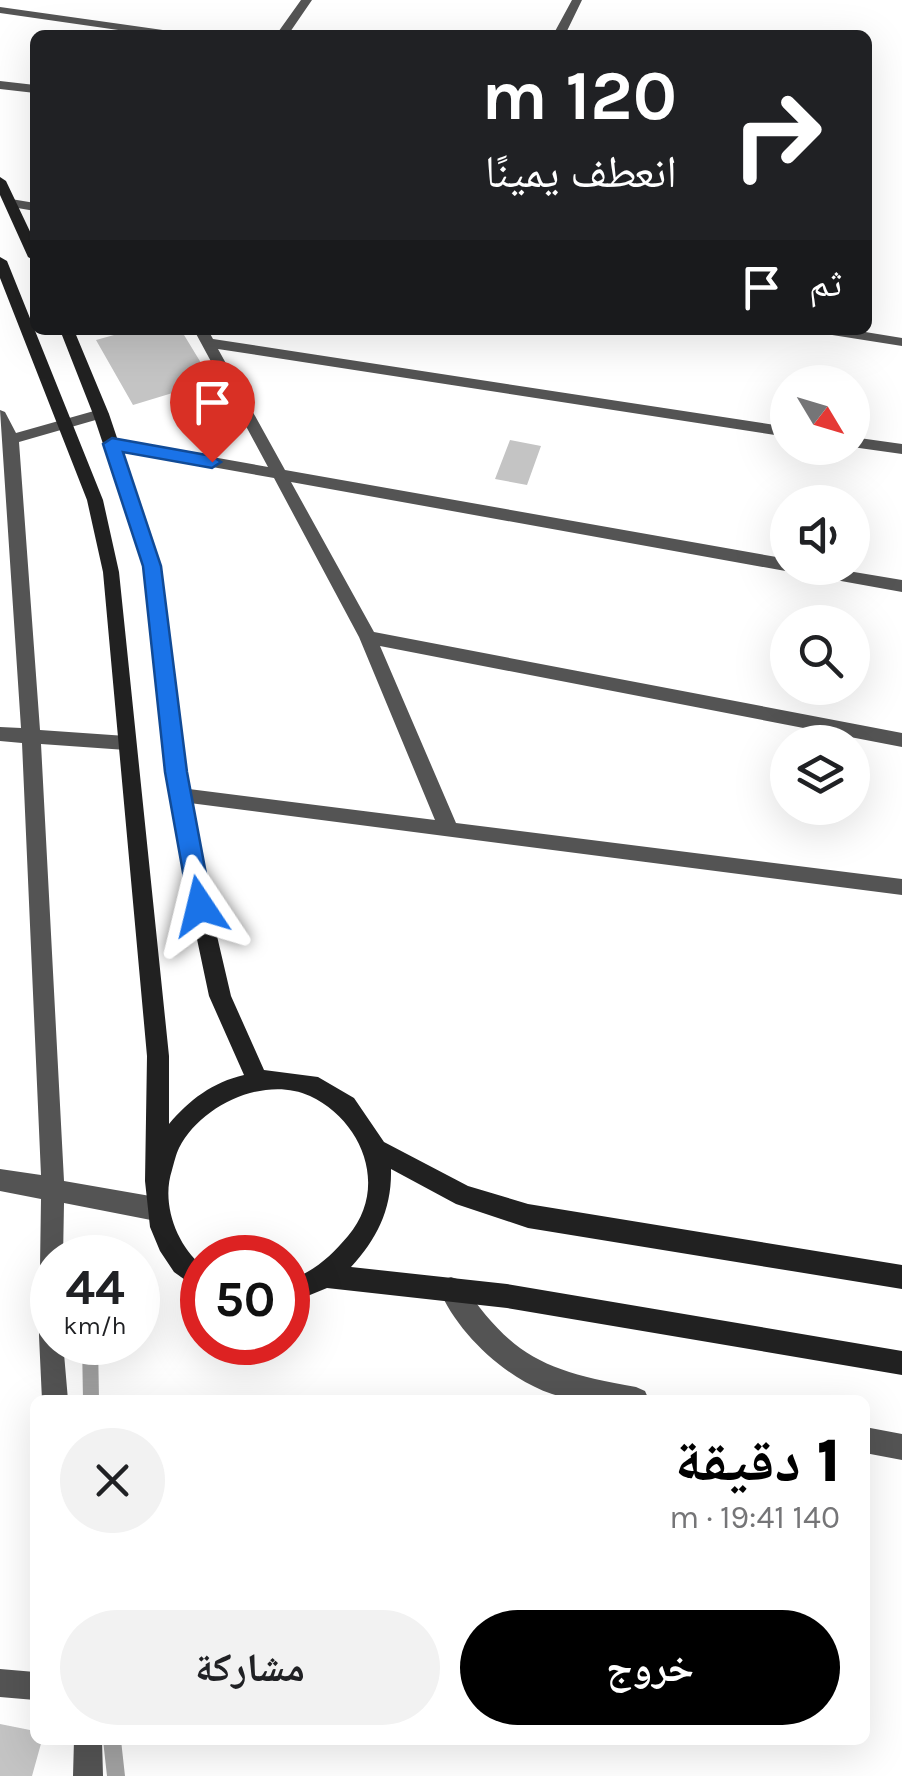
<!DOCTYPE html>
<html lang="ar">
<head>
<meta charset="utf-8">
<style>
	body { margin:0; font-family:Karla,"Noto Naskh Arabic",sans-serif; background:#f2f2f2; color:#202124; direction:rtl; height:100vh; display:flex; flex-direction:column; font-size:38px; white-space:nowrap }
	* { box-sizing:border-box; margin:0 }
	p { font-size:32px; color:#757577 }
	.icon { flex:none; width:55px; height:55px; fill:none; stroke:currentColor; stroke-width:2; stroke-linecap:round; stroke-linejoin:round }
	.map { position:relative; flex:1; overflow:hidden; direction:ltr }
	.sheet { position:absolute; left:30px; top:1395px; width:840px; height:350px; display:flex; flex-direction:column; background:#fff; border-radius:15px; box-shadow:0 10px 40px #0002; direction:rtl }
	.sheet>* { flex:none }
	.banner { position:absolute; left:30px; top:30px; width:842px; height:305px; border-radius:15px; box-shadow:0 10px 40px #0002; direction:rtl; background:#202124; color:#fff; overflow:hidden }
	.needle { width:65px; rotate:128deg }
	.tools { position:absolute; left:770px; top:365px; display:grid; gap:20px }
	.tools a { display:grid; place-items:center; width:100px; height:100px; border-radius:50%; background:#fff; box-shadow:0 10px 40px #0002; font-size:50px }
	.speed { position:absolute; left:30px; top:1235px; display:flex; gap:20px; font-size:50px; font-weight:700; text-align:center }
	.speed>* { display:grid; place-content:center; width:130px; height:130px; border-radius:50%; background:#fff; box-shadow:0 10px 40px #0002; line-height:1 }
	.speed small { font-size:25px; font-weight:400 }
	.speed .limit { border:15px solid #d22; background:#fff; color:#111 }
	.pin { position:absolute; display:grid; place-items:center; width:85px; height:85px; color:#fff; margin:-102px -42px; border-radius:50% 50% 50% 0; rotate:-45deg; box-shadow:0 0 10px #0007 }
	.pin .icon { rotate:45deg }
	.me { position:absolute; width:110px; margin:-55px; rotate:350deg; stroke-linejoin:round; filter:drop-shadow(0 0 8px #0008) }
	.turn { display:flex; align-items:center; gap:35px; height:210px; padding:0 30px; font-size:45px }
	.turn .icon { width:130px; height:130px; stroke-width:2.5 }
	.turn b { display:block; font-size:70px; line-height:85px }
	.then { display:flex; align-items:center; height:95px; padding:0 30px; background:#0003; gap:20px; font-size:38px }
	.round { display:grid; place-items:center; flex:none; width:105px; height:105px; border-radius:52px; background:#f2f2f2 }
	.overview { display:flex; align-items:center; justify-content:space-between; height:170px; padding:0 30px }
	h1 { font-size:60px; font-weight:800; line-height:75px; color:#000 }
	.primary-button { display:flex; gap:20px; margin-top:auto; padding:20px 30px }
	.primary-button a { flex:1; height:115px; border-radius:60px; background:#000; color:#fff; font-size:40px; font-weight:800; line-height:115px; text-align:center }
	.primary-button a+a { background:#f2f2f2; color:#202124 }
	.map>svg:first-child { display:block }
</style>
</head>
<body>
<div class="map">
<svg width="902" height="1776" viewBox="0 0 902 1776">
	<rect width="100%" height="100%" fill="#fff"/>
	<g fill="none" stroke-linecap="round" stroke-linejoin="round">
		<!-- stream -->
		<path fill="#a2a2a2" fill-rule="evenodd" d="M82,1342H98L99,1400H83Z
			M103,1740H121L125,1776H107Z"/>
	</g>
	<!-- building -->
	<path fill="#c4c4c4" d="M132,330H181L212,381L133,405L96,340Z
		M510,440L541,446L527,485L495,479Z
		M0,1724L35,1731V1740H42L32,1776H0Z"/>
	<g fill="none" stroke-linecap="round" stroke-linejoin="round">
		<!-- street -->
		<path fill="#545454" fill-rule="evenodd" d="M301,0H312L288,35H276Z
			M572,0H582L565,35H553Z
			M0,7L177,32L183,35H153L0,13Z
			M0,81L35,85V93L0,89Z
			M11,199L35,203V211L6,206L5,203Z
			M194,330H208L213,339L788,427V437L218,349L285,470L788,559V568H830L902,580V592L291,482L374,632L902,733V747L380,646L456,823L902,879V895L174,801L171,796L181,788L435,820L359,637L274,478L111,449L103,444L111,439L268,467Z
			M819,330H853L902,338V346L826,334Z
			M101,409L109,414L106,417L19,442L40,730L126,736L135,743L126,750L41,744L64,1181L156,1197L164,1201L168,1209L164,1217L156,1221L64,1203L63,1258H52V1342H63L68,1400H42L39,1336L41,1199L0,1191V1169L41,1175L22,743L0,741V727L21,728L0,410L5,412L16,433Z
			M852,437L902,444V454L852,447Z
			M451,1277L460,1280C512,1358 546,1371 636,1387L645,1391L649,1400C626,1400 602,1402 579,1400C523,1395 460,1340 439,1289L442,1280Z
			M865,1427L902,1434V1460L865,1453Z
			M0,1669L35,1672V1700L0,1697Z
			M74,1740H102L103,1776H73Z"/>
		<!-- secondary -->
		<path fill="#212121" fill-rule="evenodd" d="M0,177L6,181L35,242V261L28,257L0,195Z
			M0,257L7,261L103,500L119,572L169,1056V1124C189,1100 213,1082 244,1075L209,996L190,906L167,772L144,566L93,414L60,330H74L109,414L160,566L185,772L210,906L231,996L264,1070L318,1077L354,1098L384,1142L468,1186L528,1204L902,1265V1289L528,1228L456,1204L391,1169C392,1209 377,1239 351,1267L507,1284L902,1351V1375L507,1308L327,1288L288,1304V1280C313,1273 331,1256 348,1236C389,1188 363,1121 310,1096C265,1075 201,1105 179,1148C176,1154 174,1163 172,1170C161,1203 176,1244 202,1266V1292L174,1272L160,1251L150,1227L145,1181L147,1056L103,572L87,500L0,278Z"/>
	</g>
	<!-- route -->
	<path fill="#1a73e8" stroke="#114b97" stroke-width="2.5" d="M112,438L212,456L221,462L212,468L123,452L161,566L187,772L212,906L209,913H192L189,906L165,772L143,566L103,444Z"/>
</svg>
<div class="tools">
<a><svg class="needle" viewBox="-14 -14 28 28"><path d="M0-13l5 13h-10z" fill="#e53935"/><path d="M0 13l5-13h-10z" fill="#757577"/></svg></a>
<a><svg class="icon" aria-label="sound" viewBox="0 0 24 24"><path d="M4 9h4l5-4v14l-5-4H4zM17 9q2 3 0 6"/></svg></a>
<a><svg class="icon" aria-label="search" viewBox="0 0 24 24"><circle cx="10" cy="10" r="6"/><path d="M15 15l6 6"/></svg></a>
<a><svg class="icon" aria-label="layers" viewBox="0 0 24 24"><path d="M12 4l9 5-9 5-9-5zM3 14l9 5 9-5"/></svg></a>
</div>
<div class="speed"><div>44<small>km/h</small></div><div class="limit">50</div></div>
<div class="pin" style="left:212px;top:462px;background:#d93025"><svg class="icon" aria-label="arrive" viewBox="0 0 24 24"><path d="M6 21V4h12l-3 4 3 4H6"/></svg></div>
<svg class="me" style="left:200px;top:906px" viewBox="-20 -20 40 40"><path d="M0-17L14 15 0 8-14 15z" fill="#1a73e8" stroke="#fff" stroke-width="4"/></svg>
<div class="banner">
<div class="turn"><svg class="icon" aria-label="right" viewBox="0 0 24 24"><path d="M7 20v-9h11M14 6l5 5-5 5"/></svg><div><b>120 m</b>انعطف يمينًا</div></div>
<div class="then">ثم<svg class="icon" aria-label="arrive" viewBox="0 0 24 24"><path d="M6 21V4h12l-3 4 3 4H6"/></svg></div>
</div>
<section class="sheet">
<div class="overview"><div><h1>1 دقيقة</h1><p>140 m · 19:41</p></div><a class="round"><svg class="icon" aria-label="close" viewBox="0 0 24 24"><path d="M6 6l12 12M18 6L6 18"/></svg></a></div>
<div class="primary-button"><a>خروج</a><a>مشاركة</a></div>
</section>
</div>
</body>
</html>
